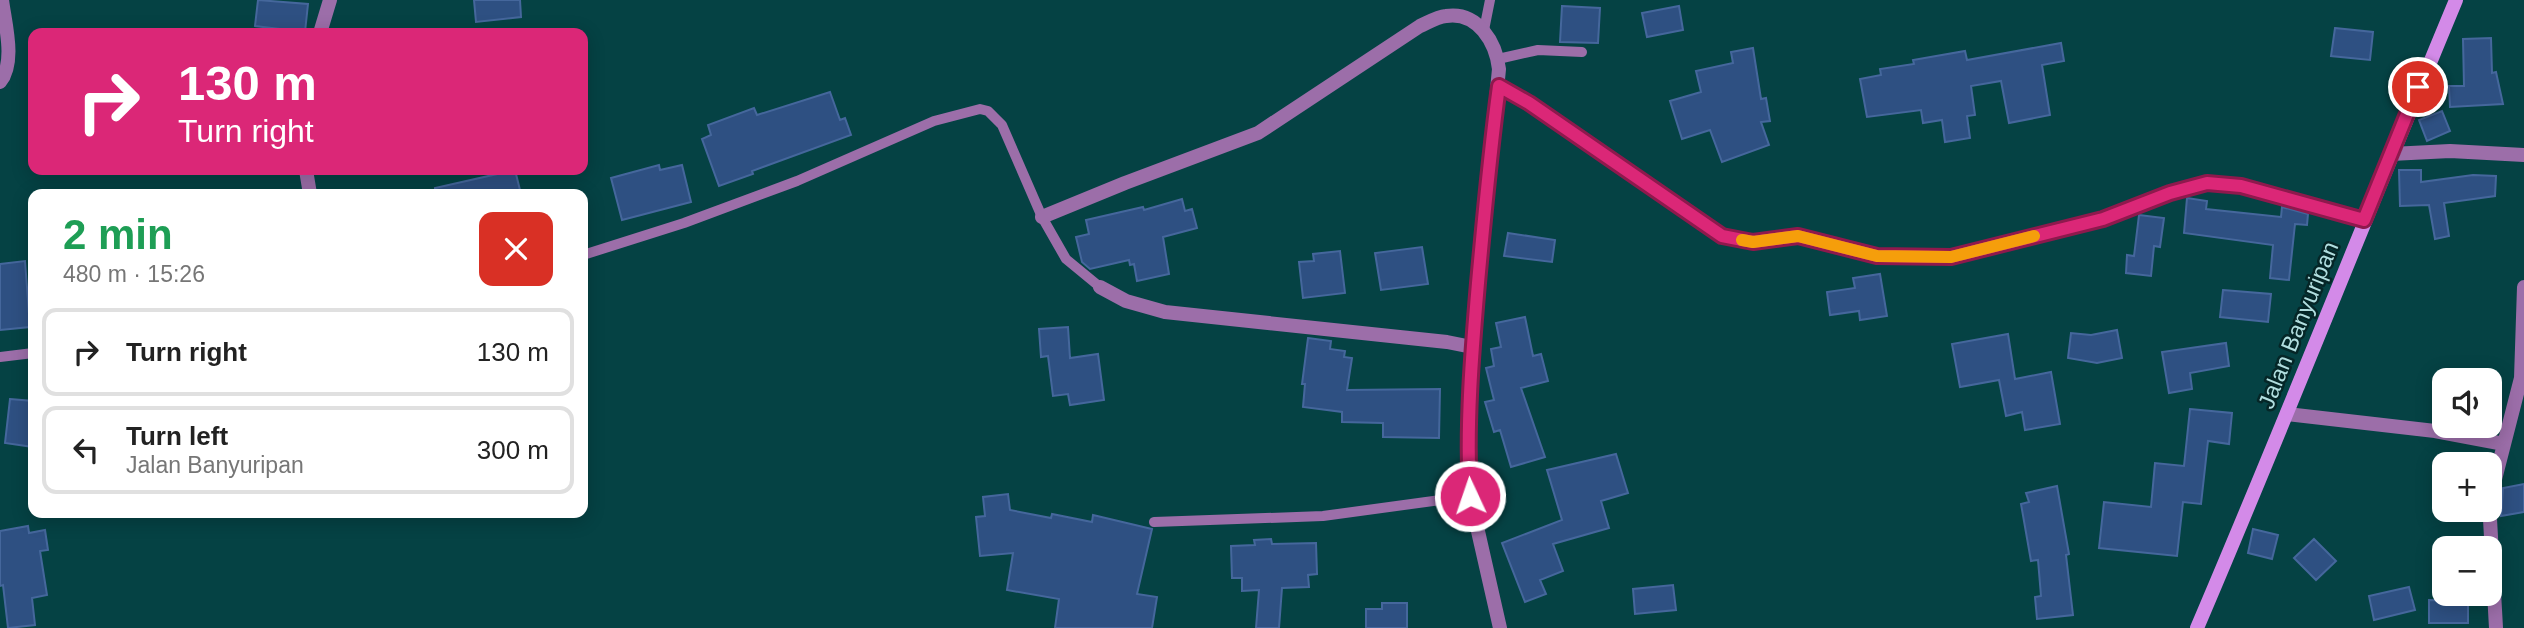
<!DOCTYPE html>
<html lang="en">
<head>
<meta charset="utf-8">
<style>
	body { margin:0; font-family:Helvetica,sans-serif; background:#f6f6f6; color:#222; height:100vh; display:flex; flex-direction:column; font-size:26px; white-space:nowrap }
	* { box-sizing:border-box; margin:0 }
	p { font-size:23px; color:#767676 }
	.icon { flex:none; width:38px; height:38px; fill:none; stroke:currentColor; stroke-width:2; stroke-linecap:round; stroke-linejoin:round }
	.map { position:relative; flex:1; overflow:hidden }
	.sheet { position:absolute; left:28px; top:189px; width:560px; height:329px; display:flex; flex-direction:column; background:#fff; border-radius:14px; box-shadow:0 4px 18px #0003 }
	.sheet>* { flex:none }
	.hud { position:absolute; left:28px; top:28px; width:560px; height:147px; border-radius:14px; box-shadow:0 4px 18px #0003; background:#db2777; color:#fff; overflow:hidden }
	.tools { position:absolute; left:2432px; top:368px; display:grid; gap:14px }
	.tools a { display:grid; place-items:center; width:70px; height:70px; border-radius:14px; background:#fff; box-shadow:0 4px 18px #0003; font-size:35px }
	.pin { position:absolute; display:grid; place-items:center; width:60px; height:60px; color:#fff; margin:-30px; border:4px solid #fff; border-radius:50%; box-shadow:0 2px 7px #0007 }
	.me { position:absolute; width:77px; margin:-38px; rotate:357deg; stroke-linejoin:round; filter:drop-shadow(0 0 5px #0008) }
	.turn { display:flex; align-items:center; gap:24px; height:147px; padding:0 35px; font-size:32px }
	.turn .icon { width:91px; height:91px; stroke-width:2.5 }
	.turn b { display:block; font-size:49px; line-height:60px }
	.round { display:grid; place-items:center; flex:none; width:74px; height:74px; border-radius:14px; background:#f6f6f6 }
	.overview { display:flex; align-items:center; justify-content:space-between; height:119px; padding:0 35px }
	h1 { font-size:42px; font-weight:700; line-height:52px; color:#1e9e55 }
	ul { padding:0; list-style:none }
	li { display:flex; align-items:center; gap:21px; height:88px; margin:0 14px 10px; padding:0 21px; border:4px solid #e0e0e0; border-radius:14px }
	li div { flex:1 }
	li b { display:block; font-size:26px }
	li em { font-style:normal }
	.map>svg:first-child { display:block }
</style>
</head>
<body>
<div class="map">
<svg width="2524" height="628" viewBox="0 0 2524 628">
	<rect width="100%" height="100%" fill="#054244"/>
	<!-- building -->
	<path fill="#2e5082" stroke="#45679c" stroke-width="2" d="M258,0L308,4L305,32L255,26Z
		M474,0H520L521,17L476,22Z
		M1562,6L1600,8L1598,43L1560,42Z
		M1679,6L1683,30L1647,37L1642,13Z
		M2335,28L2373,32L2370,60L2331,56Z
		M2491,38L2492,73L2496,72L2503,104L2450,107L2449,86H2464L2463,39Z
		M2061,43L2064,61L2042,65L2050,115L2009,123L2001,81L1971,86L1975,115L1967,116L1970,138L1945,142L1942,120L1923,123L1921,110L1867,117L1860,79L1881,75L1880,69L1914,64L1913,60L1965,51L1967,60Z
		M1753,48L1761,99L1766,98L1770,121L1761,122L1769,145L1722,162L1710,130L1682,139L1670,101L1701,92L1696,71L1733,63L1731,52Z
		M830,92L840,120L845,118L851,135L752,171L753,174L719,186L702,139L711,135L708,125L754,108L757,115Z
		M2442,111L2450,131L2427,141L2419,120Z
		M659,165L660,170L682,165L691,202L622,220L611,178Z
		M515,170L521,194H435V188Z
		M2399,170H2421V182L2473,175L2496,176L2495,196L2444,203L2449,236L2435,239L2429,205L2400,206Z
		M2187,198L2207,201L2206,209L2281,217L2282,207L2308,214L2307,225L2295,224L2289,280L2270,278L2273,245L2184,233Z
		M1182,199L1185,211L1192,209L1197,228L1163,237L1169,274L1137,281L1134,264L1130,265L1129,260L1090,269L1082,262L1076,237L1089,234L1086,220L1143,207L1144,210Z
		M2139,215L2164,218L2160,247L2154,246L2151,276L2126,273L2127,255L2134,256Z
		M1508,233L1555,240L1552,262L1504,256Z
		M1422,247L1428,284L1381,290L1375,253Z
		M1340,251L1345,293L1303,298L1299,262L1314,261L1313,254Z
		M25,261L30,327L0,330V264Z
		M1880,274L1887,316L1860,320L1859,311L1830,315L1827,292L1855,288L1853,278Z
		M2223,290L2271,294L2268,322L2220,317Z
		M1525,317L1533,356L1541,354L1548,381L1521,388L1545,457L1511,467L1500,430L1494,432L1485,402L1494,400L1486,368L1494,366L1491,349L1501,347L1496,323Z
		M1068,327L1070,358L1098,354L1104,400L1070,405L1068,394L1053,396L1048,356L1041,357L1039,329Z
		M2117,330L2122,358L2097,363L2068,358L2071,333L2091,335Z
		M2008,334L2015,379L2051,372L2060,424L2025,430L2022,412L2006,416L1999,380L1960,387L1952,344Z
		M1308,338L1331,341L1330,349L1345,351L1344,357L1352,358L1347,390L1440,389L1439,438L1383,437V423L1342,422V412L1303,407L1305,384H1302Z
		M2226,343L2229,366L2190,373L2192,389L2169,393L2162,352Z
		M10,399L33,401V447L5,443Z
		M2190,409L2232,413L2229,444L2208,441L2201,504L2183,502L2177,556L2099,548L2104,502L2151,507L2155,463L2184,466Z
		M1616,454L1628,493L1601,501L1609,528L1553,544L1563,571L1540,580L1546,594L1525,602L1502,543L1562,520L1547,470Z
		M2524,484V512L2501,516L2503,488Z
		M2057,486L2069,554L2066,555L2073,615L2037,619L2035,597L2041,596L2038,560L2031,561L2021,504L2029,502L2026,493Z
		M1008,494L1010,510L1051,518L1052,514L1092,522L1093,515L1152,529L1137,594L1157,597L1152,628H1055L1059,599L1007,590L1013,553L980,556L976,517L985,516L983,497Z
		M28,526L29,533L45,530L48,550L40,551L47,595L32,598L35,625L8,628L3,585L0,586V531Z
		M2253,529L2278,535L2272,559L2248,553Z
		M1271,539L1272,544L1316,543L1317,574L1308,575L1309,587L1282,588L1279,628H1256L1259,590L1242,591V578H1232L1231,546L1255,545L1254,540Z
		M2314,539L2336,561L2316,580L2294,558Z
		M1673,585L1676,610L1635,614L1633,589Z
		M2409,587L2415,610L2374,620L2369,596Z
		M2429,600L2468,601V623H2429Z
		M1382,603H1407V628H1366V609H1382Z"/>
	<g fill="none" stroke-linecap="round" stroke-linejoin="round">
		<!-- lane -->
		<path stroke="#9c6ea9" stroke-width="10" d="M1484,30L1490,0
			M1498,59L1538,50L1582,52
			M583,255L684,223L797,181L934,121L980,109L988,111L1002,125L1042,217L1066,259L1100,287
			M0,357L33,353
			M1154,522L1323,516L1470,496"/>
		<!-- street -->
		<path stroke="#9c6ea9" stroke-width="14" d="M320,33L330,0
			M0,82C16,62 5,24 2,0
			M1499,86L1529,103L1722,236L1753,242L1799,236L1877,256L1951,257L2103,219L2170,193L2207,183L2241,186L2364,220
			M2391,154L2450,151L2524,155
			M306,170L310,194
			M1042,217L1125,183L1258,133L1420,26C1429,22 1437,17 1446,16C1478,11 1496,43 1499,69L1472,347L1468,461L1470,496L1500,628
			M1100,287L1126,301L1165,312L1447,342L1472,347
			M2287,414L2435,431L2504,444
			M2496,628L2490,519L2492,491L2521,378L2524,287"/>
		<!-- secondary -->
		<path stroke="#d38ae8" stroke-width="14" d="M2197,628C2286,420 2369,209 2456,0"/>
	</g>
	<g fill="none" stroke-linecap="round" stroke-linejoin="round">
		<defs>
			<path id="route" d="M1470,496C1466,425 1472,353 1478,283C1484,217 1490,152 1499,86L1529,103L1722,236L1753,242L1798,236L1877,256L1951,257L2103,219L2170,193L2207,183L2241,186L2364,220L2418,87"/>
		</defs>
		<!-- route casing -->
		<use href="#route" stroke="#8e194d" stroke-width="18"/>
		<!-- route -->
		<use href="#route" stroke="#db2777" stroke-width="12"/>
		<!-- slow -->
		<path stroke="#f59e0b" stroke-width="12" d="M1742,240L1753,242L1798,236L1877,256L1951,257L2034,236"/>
	</g>
	<g text-anchor="middle" stroke-width="5" stroke-linejoin="round" paint-order="stroke">
		<!-- street labels -->
		<g font-size="23" fill="#b1dedf" stroke="#052627">
			<text transform="translate(2298 325) rotate(-68)" y="8">Jalan Banyuripan</text>
		</g>
	</g>
</svg>
<div class="tools">
<a><svg class="icon" aria-label="sound" viewBox="0 0 24 24"><path d="M4 9h4l5-4v14l-5-4H4zM17 9q2 3 0 6"/></svg></a>
<a>+</a>
<a>−</a>
</div>
<div class="pin" style="left:2418px;top:87px;background:#d93025"><svg class="icon" aria-label="arrive" viewBox="0 0 24 24"><path d="M6 21V4h12l-3 4 3 4H6"/></svg></div>
<svg class="me" style="left:1470px;top:496px" viewBox="-20 -20 40 40"><circle r="17" fill="#db2777" stroke="#fff" stroke-width="3"/><path d="M0-11L8 9 0 5-8 9z" fill="#fff"/></svg>
<div class="hud">
<div class="turn"><svg class="icon" aria-label="right" viewBox="0 0 24 24"><path d="M7 20v-9h11M14 6l5 5-5 5"/></svg><div><b>130 m</b>Turn right</div></div>
</div>
<section class="sheet">
<div class="overview"><div><h1>2 min</h1><p>480 m · 15:26</p></div><a class="round" style="background:#d93025;color:#fff"><svg class="icon" aria-label="close" viewBox="0 0 24 24"><path d="M6 6l12 12M18 6L6 18"/></svg></a></div>
<ul>
<li><svg class="icon" aria-label="right" viewBox="0 0 24 24"><path d="M7 20v-9h11M14 6l5 5-5 5"/></svg><div><b>Turn right</b></div><em>130 m</em></li>
<li><svg class="icon" aria-label="left" viewBox="0 0 24 24"><path d="M17 20v-9H6M10 6l-5 5 5 5"/></svg><div><b>Turn left</b><p>Jalan Banyuripan</p></div><em>300 m</em></li>
</ul>
</section>
</div>
</body>
</html>
